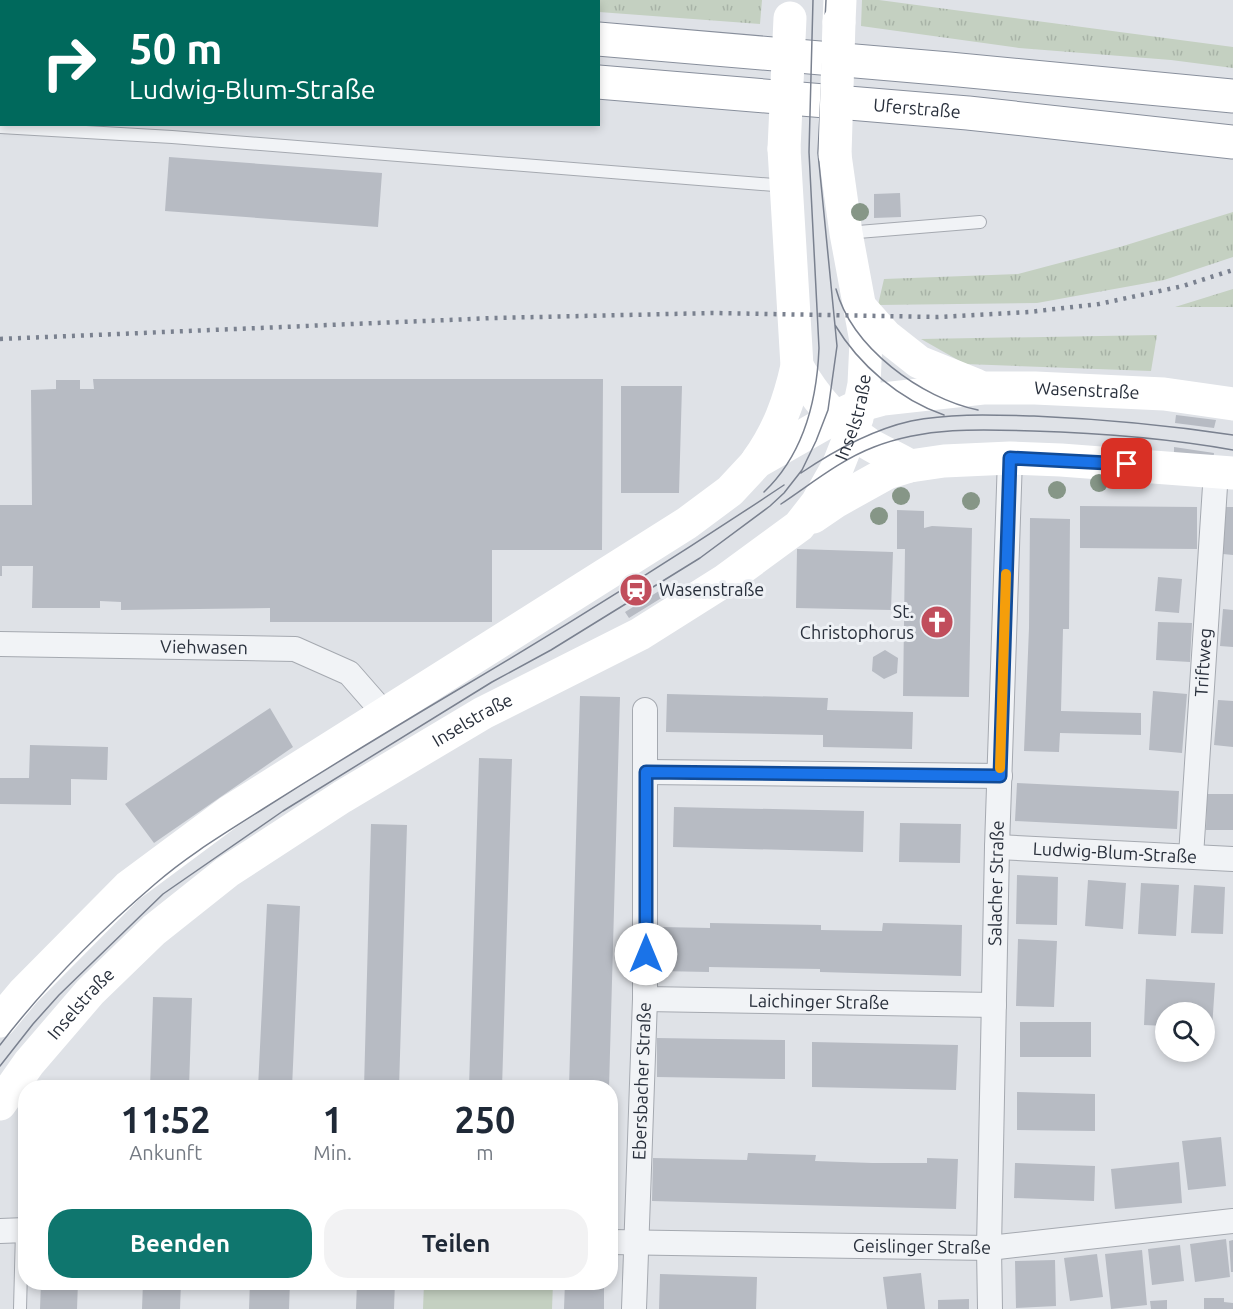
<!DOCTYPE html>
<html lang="de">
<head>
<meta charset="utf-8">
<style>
	body { margin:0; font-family:Ubuntu,sans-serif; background:#f2f2f3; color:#1f2937; height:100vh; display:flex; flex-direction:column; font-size:22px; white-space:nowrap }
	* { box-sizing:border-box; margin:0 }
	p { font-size:20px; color:#747a83 }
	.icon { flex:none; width:33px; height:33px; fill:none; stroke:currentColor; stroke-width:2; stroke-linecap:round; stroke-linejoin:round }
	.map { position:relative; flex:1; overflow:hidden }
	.sheet { position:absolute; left:18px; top:1080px; width:600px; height:210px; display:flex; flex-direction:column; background:#fff; border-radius:24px; box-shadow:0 3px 9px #0003 }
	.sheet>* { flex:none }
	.banner { position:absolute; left:0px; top:0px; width:600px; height:126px; box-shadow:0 3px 9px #0003; background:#00695c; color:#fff; overflow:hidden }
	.controls { position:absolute; left:1155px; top:1002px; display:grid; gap:12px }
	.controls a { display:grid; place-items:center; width:60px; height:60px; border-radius:50%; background:#fff; box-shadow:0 3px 9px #0003; font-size:30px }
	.pin { position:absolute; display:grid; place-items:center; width:51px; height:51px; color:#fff; margin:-26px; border-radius:12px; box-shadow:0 3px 9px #0006 }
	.me { position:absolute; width:66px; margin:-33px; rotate:0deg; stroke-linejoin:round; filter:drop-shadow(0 0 4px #0008) }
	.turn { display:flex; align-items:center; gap:21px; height:126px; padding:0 30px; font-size:27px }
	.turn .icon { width:78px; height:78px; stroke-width:2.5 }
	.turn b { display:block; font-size:42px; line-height:51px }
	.eta { display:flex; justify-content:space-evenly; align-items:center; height:102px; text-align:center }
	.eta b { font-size:36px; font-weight:700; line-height:42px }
	.action { display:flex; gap:12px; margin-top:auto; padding:12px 30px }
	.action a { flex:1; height:69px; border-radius:24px; background:#0f766e; color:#fff; font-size:24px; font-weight:700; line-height:69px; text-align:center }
	.action a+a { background:#f2f2f3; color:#1f2937 }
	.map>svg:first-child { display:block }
</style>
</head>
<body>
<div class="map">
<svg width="1233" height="1309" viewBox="0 0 1233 1309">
	<defs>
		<pattern id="grass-tufts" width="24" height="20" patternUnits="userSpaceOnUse" patternTransform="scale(1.5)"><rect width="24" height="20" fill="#c4d0c1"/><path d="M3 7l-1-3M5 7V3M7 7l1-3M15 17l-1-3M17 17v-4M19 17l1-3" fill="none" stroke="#a8b3a7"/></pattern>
	</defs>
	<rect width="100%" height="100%" fill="#dfe2e7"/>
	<!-- grass -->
	<path fill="url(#grass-tufts)" d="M442,0H762L760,24L599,12L598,2Z
		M862,0H879L1233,47V68L1171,60L1019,48L861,26Z
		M1233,212V257L1164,280L1037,303L878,305L884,279L1018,274L1120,247Z
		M1233,289V307H1175Z
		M1157,335L1151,371L965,364L921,339Z"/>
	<!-- park -->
	<path fill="#c4d0c1" d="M424,1283H553L552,1309H423Z"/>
	<!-- building -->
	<path fill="#b7bbc3" d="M169,157L382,173L378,227L165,211Z
		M900,193L901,217L874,218V194Z
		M93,379H603L602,550H492V622H270V608L121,610V602L100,601V608H32L33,566H2V576H0V505H32L31,390L56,389V380H80V389H94Z
		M621,386H682L679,493H621Z
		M1176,415L1216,420L1214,428L1175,423Z
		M1174,447L1214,453L1213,461L1174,455Z
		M1080,506L1197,507V549L1080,548Z
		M1226,507H1233V555L1223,554Z
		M897,510L924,511V528L932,526L972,528L969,697L903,696L905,549H897Z
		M1030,518L1070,519L1069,629H1063L1061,711L1141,713V735L1060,733L1059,752L1024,751L1029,628Z
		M797,549L893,552L891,610L796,608Z
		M1158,577L1182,579L1179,613L1155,611Z
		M659,591L663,597L629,618L625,612Z
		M1223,609L1233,610V647L1220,646Z
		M1158,622L1192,623L1190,662L1156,660Z
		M885,650L898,658L897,673L884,679L872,671L873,657Z
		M1153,691L1187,694L1182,753L1149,750Z
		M667,694L828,698L827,710L913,712L912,749L823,747V735L666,732Z
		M580,696L620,697L609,1088H569Z
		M1218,700L1233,701V747L1214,745Z
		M270,708L293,747L154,843L125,804Z
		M30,745L108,747L107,780L71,779V805L0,804V778H29Z
		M479,758L512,759L502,1088H469Z
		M1017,783L1179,791L1177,829L1015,821Z
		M1207,794H1233V830H1206Z
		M674,807L864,811L863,852L673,847Z
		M900,823L961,824L960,863L899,862Z
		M371,824L407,825L399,1088H364Z
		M1017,875L1058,877L1057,925L1016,924Z
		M1088,880L1126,883L1123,929L1085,926Z
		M1141,883L1179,885L1176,936L1138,934Z
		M1194,885L1225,887L1223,934L1191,933Z
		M267,904L300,906L292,1088H258Z
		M710,923L821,925V930L882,931L883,923L962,925L961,976L820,972V969L709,967V972L659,971L661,927L710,928Z
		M1018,939L1057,941L1054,1007L1016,1006Z
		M1146,979L1215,983L1212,1029L1204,1028V1012H1166V1026L1144,1025Z
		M153,997L192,998L189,1088H150Z
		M1020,1022H1091V1057H1020Z
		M657,1038L785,1040V1079L657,1077Z
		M812,1042L958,1045L956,1090L812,1087Z
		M1017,1092L1095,1094V1131L1017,1130Z
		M1221,1137L1226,1186L1188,1190L1182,1141Z
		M748,1153L816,1155L815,1161L872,1163H927V1158L958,1159L956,1209L652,1201L653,1158L747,1160Z
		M1179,1162L1182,1203L1115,1209L1111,1169Z
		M1015,1163L1095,1166L1094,1201L1014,1198Z
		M1226,1239L1230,1277L1195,1282L1190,1244Z
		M1233,1240V1272H1231L1229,1241Z
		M1180,1245L1184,1281L1152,1285L1148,1249Z
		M1142,1250L1147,1305L1111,1309L1105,1254Z
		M1097,1254L1103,1297L1070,1301L1064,1258Z
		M1055,1260L1056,1306L1016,1308L1015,1261Z
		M921,1273L925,1309H887L883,1277Z
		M660,1274L757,1277L756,1309H659Z
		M41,1282H78L77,1309H40Z
		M143,1282H181L180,1309H142Z
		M250,1282H290L289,1309H249Z
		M357,1282H395L394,1309H356Z
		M565,1282H604V1309H564Z
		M1204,1298H1224V1302L1233,1303V1309H1204Z
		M969,1299V1309H938V1300Z
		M1167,1300V1309H1151L1150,1301Z"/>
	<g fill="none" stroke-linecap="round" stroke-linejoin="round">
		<defs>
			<path id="lane" d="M0,127L172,137L786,186
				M846,233L980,222
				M20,1309L22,1231"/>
			<g id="street">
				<path id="s1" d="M0,644L295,649L349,673L384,713"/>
				<path d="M646,772L1000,776"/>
				<path id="s2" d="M997,847L1233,859"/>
				<path id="s3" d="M1191,856L1216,471"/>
				<path id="s4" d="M645,999L994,1005"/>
				<path d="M0,1231L26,1230"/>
				<path id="s5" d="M610,1242L989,1248L1233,1221"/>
				<path id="s6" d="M634,1309L645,999V710"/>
				<path id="s7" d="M990,1309L989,1248L997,847L1010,458"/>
			</g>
			<g id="highway">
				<path d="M74,0L98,2"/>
				<path d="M598,39L949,69L1233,96"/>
				<path d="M0,40H2"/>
				<path id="s10" d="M598,82L968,113L1233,142"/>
			</g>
		</defs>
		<!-- lane casing -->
		<use href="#lane" stroke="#a5a9b0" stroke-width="14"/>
		<!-- street casing -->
		<use href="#street" stroke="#a5a9b0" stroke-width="26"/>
		<!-- highway casing -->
		<use href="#highway" stroke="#888f9c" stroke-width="35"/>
		<!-- lane -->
		<use href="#lane" stroke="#f1f3f6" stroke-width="12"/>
		<!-- street -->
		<use href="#street" stroke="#f1f3f6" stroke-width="24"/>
		<!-- secondary -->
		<g stroke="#fff" stroke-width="33">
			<path d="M839,22L840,0"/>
			<path d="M861,308L886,336L919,362L976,385"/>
			<path d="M797,366C815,399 838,424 869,444C882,452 897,458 910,466"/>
			<path d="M757,461C778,432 789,402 797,366L784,149"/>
			<path d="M813,517L835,502L887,473L910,466L944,461L1010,458L1061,460L1233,473"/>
			<path id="s8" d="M0,1021L24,992L128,887L229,812L687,523L730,491L757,462L836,417L861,405L883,399L983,388H1035L1164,394L1233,404"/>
			<path id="s9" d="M0,1104L29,1063L90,992L154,930L227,872L342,797L483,713L640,634L724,581L799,526L817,503L838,466L857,418L864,384L866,341L846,233L835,155"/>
		</g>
		<!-- highway -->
		<use href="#highway" stroke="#fff" stroke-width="33"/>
		<!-- tram -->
		<path stroke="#7a818f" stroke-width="1.5" d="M836,289C852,348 921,398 978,410
			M835,325C859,365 900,400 944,415
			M801,473C835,450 871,430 911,421C952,413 993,415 1034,416C1101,419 1167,425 1233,435
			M764,492C803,455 817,400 819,348L809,152L813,0
			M781,504C811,484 840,460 874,447C925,427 980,429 1033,431C1100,433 1166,438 1233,450
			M0,1045C45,986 99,932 155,884C188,855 227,832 263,809C326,769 390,730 454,692C566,626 676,557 784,485
			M0,1066L33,1024L59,995L163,894L283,811L492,682L551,650L700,558L770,506L784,493L802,470L816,441L828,410L837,346L818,153L826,0"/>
		<!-- rail -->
		<path stroke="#7a818f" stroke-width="4.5" stroke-dasharray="3 6" stroke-linecap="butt" d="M0,339L494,318L713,313L938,317L1029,312L1099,304L1183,286L1233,270"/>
		<!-- secondary-bridge -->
		<path stroke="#fff" stroke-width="33" d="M784,149L790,18
			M835,155L839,22"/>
	</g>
	<!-- trees -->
	<g fill="#869687">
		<circle cx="860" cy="212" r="9"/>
		<circle cx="1099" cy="483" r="9"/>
		<circle cx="1057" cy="490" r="9"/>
		<circle cx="901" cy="496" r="9"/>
		<circle cx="971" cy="501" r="9"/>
		<circle cx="879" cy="516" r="9"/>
	</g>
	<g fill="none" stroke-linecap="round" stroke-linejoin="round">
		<defs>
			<path id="route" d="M646,954V772L1000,776L1010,458L1127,464"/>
		</defs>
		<!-- route casing -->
		<use href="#route" stroke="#114b97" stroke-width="15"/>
		<!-- route -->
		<use href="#route" stroke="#1a73e8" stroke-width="10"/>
		<!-- slow -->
		<path stroke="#f59e0b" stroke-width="10" d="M1000,768L1006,574"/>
	</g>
	<!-- icons -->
	<defs>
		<symbol id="station-disc" viewBox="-11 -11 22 22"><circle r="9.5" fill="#c14e5c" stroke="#eef1f5"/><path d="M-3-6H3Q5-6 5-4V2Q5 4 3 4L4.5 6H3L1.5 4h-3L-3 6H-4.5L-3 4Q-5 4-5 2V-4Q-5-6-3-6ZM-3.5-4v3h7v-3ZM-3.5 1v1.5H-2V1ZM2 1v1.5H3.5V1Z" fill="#fff"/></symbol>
		<symbol id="church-disc" viewBox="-11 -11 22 22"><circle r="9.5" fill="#c14e5c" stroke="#eef1f5"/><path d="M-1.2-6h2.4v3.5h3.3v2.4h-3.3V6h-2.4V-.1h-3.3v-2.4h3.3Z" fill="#fff"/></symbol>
	</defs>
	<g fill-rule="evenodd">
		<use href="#station-disc" x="617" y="571" width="38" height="38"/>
		<use href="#church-disc" x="918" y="603" width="38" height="38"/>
	</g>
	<g text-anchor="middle" stroke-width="6" stroke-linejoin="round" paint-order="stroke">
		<!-- street labels -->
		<g font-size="18" fill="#29303c" stroke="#eef1f5">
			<text dy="6" stroke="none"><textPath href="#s10" startOffset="320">Uferstraße</textPath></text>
			<text dy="6" stroke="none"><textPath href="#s8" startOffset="1292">Wasenstraße</textPath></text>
			<text dy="6" stroke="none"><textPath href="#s9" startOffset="1119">Inselstraße</textPath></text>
			<text dy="6" stroke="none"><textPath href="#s1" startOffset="204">Viehwasen</textPath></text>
			<text dy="6" stroke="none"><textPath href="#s3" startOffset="194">Triftweg</textPath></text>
			<text dy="6" stroke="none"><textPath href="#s9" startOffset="615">Inselstraße</textPath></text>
			<text dy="6" stroke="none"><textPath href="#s2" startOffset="118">Ludwig-Blum-Straße</textPath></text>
			<text dy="6" stroke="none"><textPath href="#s7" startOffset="426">Salacher Straße</textPath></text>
			<text dy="6" stroke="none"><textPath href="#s4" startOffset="174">Laichinger Straße</textPath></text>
			<text dy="6" stroke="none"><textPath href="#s9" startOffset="129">Inselstraße</textPath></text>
			<text dy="6" stroke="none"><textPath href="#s6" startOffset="228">Ebersbacher Straße</textPath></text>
			<text dy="6" stroke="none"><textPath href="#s5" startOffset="312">Geislinger Straße</textPath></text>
		</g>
		<!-- poi labels -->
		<g font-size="18" fill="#29303c" stroke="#eef1f5" text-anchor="start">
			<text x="659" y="596">Wasenstraße</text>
			<text x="914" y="618" text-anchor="end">St.<tspan x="914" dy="21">Christophorus</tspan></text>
		</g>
	</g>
</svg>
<div class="controls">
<a><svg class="icon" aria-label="search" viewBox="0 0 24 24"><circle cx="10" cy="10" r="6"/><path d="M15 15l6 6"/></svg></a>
</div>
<div class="pin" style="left:1127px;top:464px;background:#d93025"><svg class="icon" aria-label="arrive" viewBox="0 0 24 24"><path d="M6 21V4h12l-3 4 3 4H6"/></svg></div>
<svg class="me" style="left:646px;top:954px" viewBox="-20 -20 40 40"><circle r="19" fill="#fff"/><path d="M0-13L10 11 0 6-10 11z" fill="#1a73e8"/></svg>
<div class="banner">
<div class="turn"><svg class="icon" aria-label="right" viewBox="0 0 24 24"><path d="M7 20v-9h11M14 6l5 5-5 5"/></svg><div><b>50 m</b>Ludwig-Blum-Straße</div></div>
</div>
<section class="sheet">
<div class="eta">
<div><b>11:52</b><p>Ankunft</p></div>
<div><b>1</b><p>Min.</p></div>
<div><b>250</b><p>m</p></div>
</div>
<div class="action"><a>Beenden</a><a>Teilen</a></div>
</section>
</div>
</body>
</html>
